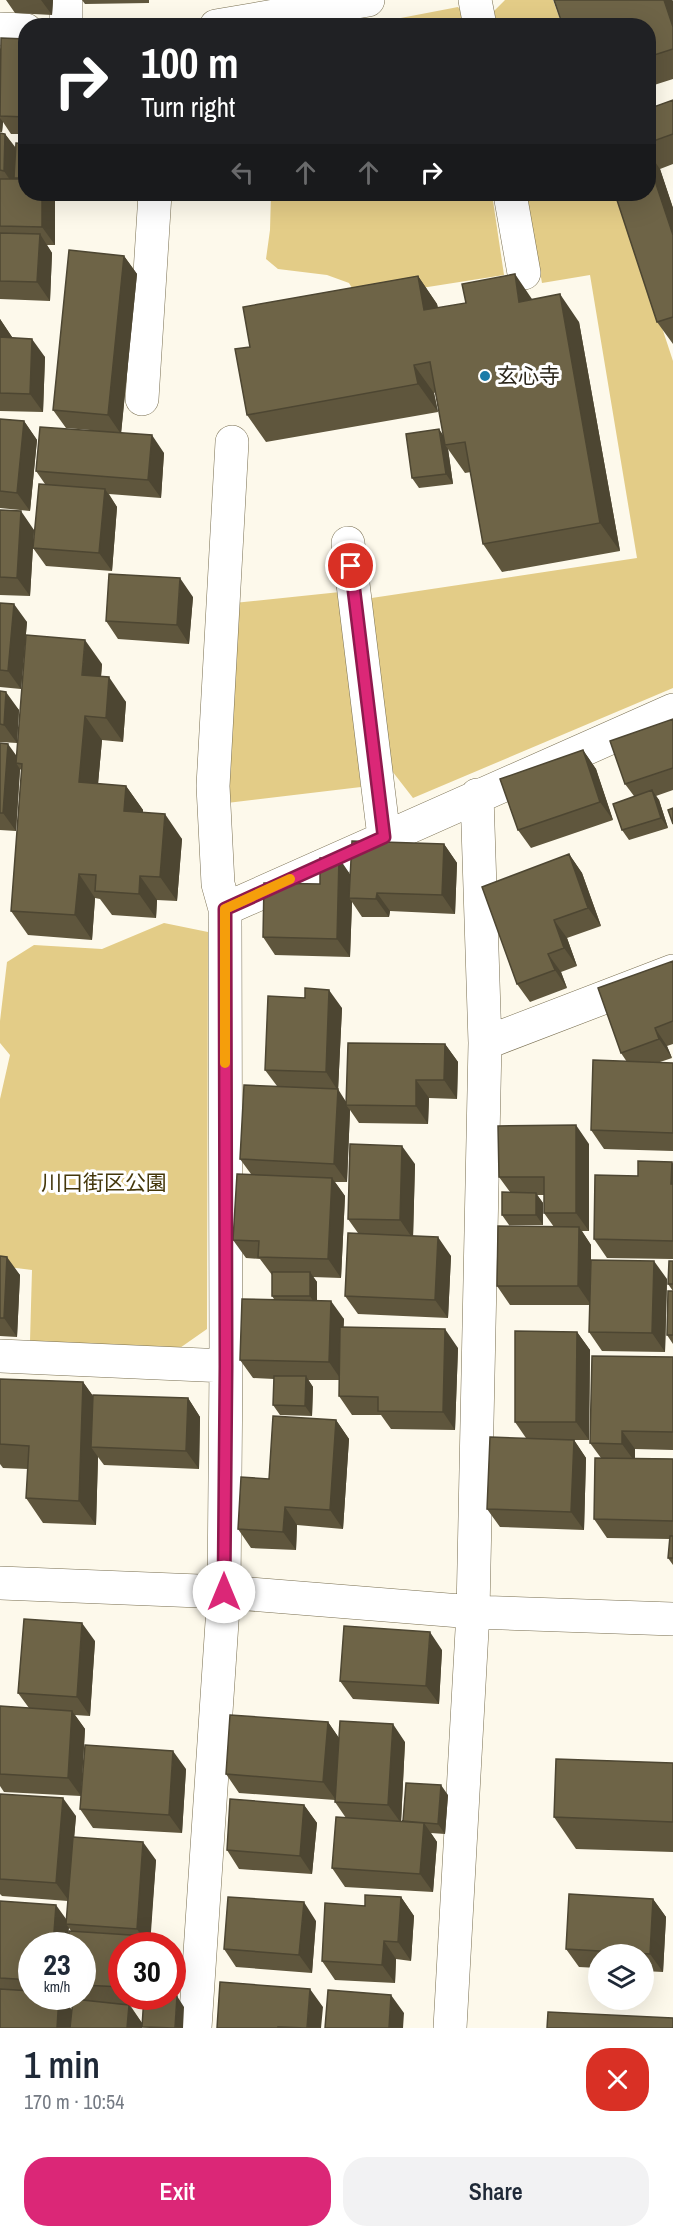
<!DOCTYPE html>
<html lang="en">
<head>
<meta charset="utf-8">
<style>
	body { margin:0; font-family:"Archivo Narrow","Noto Sans JP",sans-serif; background:#f2f2f3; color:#1f2937; height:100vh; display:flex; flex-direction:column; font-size:22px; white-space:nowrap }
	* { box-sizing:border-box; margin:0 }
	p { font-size:20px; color:#747a83 }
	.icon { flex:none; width:33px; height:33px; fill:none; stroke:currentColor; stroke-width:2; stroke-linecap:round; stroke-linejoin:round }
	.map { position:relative; height:2028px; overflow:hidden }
	.panel { display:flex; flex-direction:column; background:#fff; flex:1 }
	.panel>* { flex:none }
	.hud { position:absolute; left:18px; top:18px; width:638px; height:183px; border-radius:24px; box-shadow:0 6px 24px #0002; background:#202124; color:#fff; overflow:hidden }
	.controls { position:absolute; left:588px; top:1944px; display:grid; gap:12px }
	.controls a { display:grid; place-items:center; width:66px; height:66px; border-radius:50%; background:#fff; box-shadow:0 6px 24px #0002; font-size:30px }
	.speed { position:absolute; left:18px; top:1932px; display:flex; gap:12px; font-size:30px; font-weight:700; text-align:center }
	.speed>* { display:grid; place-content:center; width:78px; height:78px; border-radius:50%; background:#fff; box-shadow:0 6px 24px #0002; line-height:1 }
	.speed small { font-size:15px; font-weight:400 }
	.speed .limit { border:9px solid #d22; background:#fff; color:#111 }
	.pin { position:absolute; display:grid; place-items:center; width:51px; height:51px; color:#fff; margin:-26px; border:3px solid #fff; border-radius:50%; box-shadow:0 2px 6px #0007 }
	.me { position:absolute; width:66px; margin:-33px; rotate:0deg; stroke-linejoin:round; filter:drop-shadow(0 0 4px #0008) }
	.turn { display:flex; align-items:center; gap:21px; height:126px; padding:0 24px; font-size:27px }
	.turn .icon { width:78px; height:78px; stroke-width:2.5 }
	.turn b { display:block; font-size:42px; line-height:51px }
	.lanes { display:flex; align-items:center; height:57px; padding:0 24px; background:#0003; justify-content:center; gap:30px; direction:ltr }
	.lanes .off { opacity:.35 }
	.round { display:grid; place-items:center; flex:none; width:63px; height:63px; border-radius:24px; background:#f2f2f3 }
	.overview { display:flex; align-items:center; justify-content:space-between; height:102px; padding:0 24px }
	h1 { font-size:36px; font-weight:600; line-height:45px }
	.action { display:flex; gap:12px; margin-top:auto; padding:12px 24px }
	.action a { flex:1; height:69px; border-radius:24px; background:#db2777; color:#fff; font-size:24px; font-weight:600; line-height:69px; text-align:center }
	.action a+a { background:#f2f2f3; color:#1f2937 }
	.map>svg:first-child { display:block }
</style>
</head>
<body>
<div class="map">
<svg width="673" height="2028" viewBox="0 0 673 2028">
	<rect width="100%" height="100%" fill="#fdf9eb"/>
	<!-- green -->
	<path fill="#e3cc87" d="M505,0H553L562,25H497L494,11Z
		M458,7L465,16L466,26H359Z
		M271,194H492L504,275L358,298L349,283L327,275L278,269L266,259L270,230Z
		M526,194H618L673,361V688L413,798L382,758L365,599L637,558L590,275L542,283Z
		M340,592L361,787L227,803L234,603Z
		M164,923L208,932L207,1329L177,1350L30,1341L32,1270L0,1266V1099L10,1055L0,1043V1021L7,962L34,945L102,949Z"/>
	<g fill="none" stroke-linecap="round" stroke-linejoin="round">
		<defs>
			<path id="minor" d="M475,0L480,26
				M66,26V0
				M216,26L368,0
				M0,29L26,30
				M510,194L524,273
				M142,399L155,194
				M348,543L384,837
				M225,909L218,884L213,786L232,442
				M485,1043L673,971
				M0,1356L226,1366
				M0,1583L224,1592L473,1612L673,1619
				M195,2028L224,1592L226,1366L225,909L673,710
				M450,2028L473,1612L485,1043L477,795"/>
		</defs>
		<!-- minor casing -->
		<use href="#minor" stroke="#796f51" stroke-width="34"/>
		<!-- minor -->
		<use href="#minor" stroke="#fff" stroke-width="33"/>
	</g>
	<!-- wall -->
	<path fill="#5f563d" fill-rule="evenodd" d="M6,0H53L52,15L15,13Z
		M82,0H149V3L85,4Z
		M554,0H672L673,1V79L651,86L648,82V26Z
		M26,39V134H11L3,122L2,132H0V48L1,49Z
		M673,100V164L660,169L673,208V344L657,322L648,194V109Z
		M0,133L5,134L16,148L26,194H52L55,198V245H47L52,253L50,301L0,299Z
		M124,256L137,274L121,433L164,453L161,498L109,494L117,507L112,571L46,566L33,548L45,484L36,471L90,430L66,428L53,410Z
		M418,276L437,304L438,308L532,300L579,322L620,551L502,572L483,544L471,472L465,473L448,449L453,484L419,488L412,478L443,435L436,392L434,393L438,412L266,442L247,415L250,347Z
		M0,319L12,337V338L45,357L43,412L0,411Z
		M0,419L24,421L37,440L30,511L0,508Z
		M0,510L34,530L30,596L0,595Z
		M193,597L189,644L118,639L106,621Z
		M0,603L27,622L21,689L0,687Z
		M102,664L101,677L126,702L123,742L102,740L98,784L126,786L143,810V813L182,839L177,901L157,900L156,918L112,915L100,899L95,898L92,940L28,935L11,911L22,771L20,769L16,831L0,830V743L16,756Z
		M0,691L19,710L17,743L0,742Z
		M673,719V790L656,796L659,800L668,828L629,840L622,830L634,796L625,784Z
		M583,750L596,769L613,820L531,848L518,830Z
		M444,844L457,863L455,914L390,911L389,917H362L352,902L350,957L275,955L263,937L320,884Z
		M569,854L582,873L601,926L567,938L577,966L561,972L567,988L530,1002L517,984Z
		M673,961V1044L667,1046L672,1058L657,1063H673V1151L604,1149L591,1130L627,1062L621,1053Z
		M305,998L342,1008L338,1091L346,1102L445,1044L458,1062L457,1099L429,1098L428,1124L359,1123L350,1110L347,1182H335L345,1196L341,1278L313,1277L317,1282V1301L344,1319L343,1327L458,1348L455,1430L391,1429L381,1415H352L339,1396V1380H308L313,1387L312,1416L280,1415L273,1405L274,1379L253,1378L240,1360L274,1299L272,1296V1275L260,1259L246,1258L233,1240L251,1174L240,1159L277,1086L265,1070Z
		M589,1144V1231H582L591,1245V1260L667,1279L665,1352L602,1351L589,1332L590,1305H510L497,1286L554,1227L544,1213V1195H537L543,1203V1225H509L502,1215L510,1192L499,1177Z
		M672,1162L673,1164V1259L607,1258L594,1239L638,1176Z
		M415,1164L413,1236L451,1256L448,1318L358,1314L345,1296L358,1233L348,1219Z
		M0,1256L20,1275L17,1337L0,1336Z
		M673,1261V1291L668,1284Z
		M673,1291V1344L667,1335Z
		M577,1332L590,1350L589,1440H574L586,1458L584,1530L500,1527L487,1509L526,1438L515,1422Z
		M673,1357V1450L635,1449V1458L673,1459V1565L668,1558L670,1539L607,1538L594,1519L601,1458L590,1443Z
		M0,1379L83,1382L93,1396L188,1398L200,1417L199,1469L104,1465L98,1457L96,1525L43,1523L26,1498L28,1469L3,1468L0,1464Z
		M336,1420L349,1439L343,1529L297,1525L296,1550L251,1548L238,1529L269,1479Z
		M95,1641L90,1716L75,1715L85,1729L81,1796L4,1792L0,1786V1706L29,1708L18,1693Z
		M442,1650L439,1704L353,1699L340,1681Z
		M328,1722L339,1738L405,1742L401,1822H404L448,1795L445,1834L431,1833L437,1842L433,1892L345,1887L332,1868L346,1818L335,1802V1800L239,1793L226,1774Z
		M673,1763V1852L576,1849L554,1817Z
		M186,1769L182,1833L93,1828L80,1809Z
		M0,1794L76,1816L74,1837L156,1860L150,1937L122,1946V1996H142V2006L130,2005L142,2023V2028H0V1901L67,1920L68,1901L2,1896L0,1894ZM69,1928L82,1946V1996H74L76,2000L72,2010L64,1999L32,1996V1946Z
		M304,1805L317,1823L312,1874L239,1869L227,1850Z
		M401,1897L414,1916L411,1961L396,1959L395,1983L335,1980L322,1961L365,1906Z
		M653,1899L666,1917L663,1972L644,1971V1954H598V1968L579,1967L566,1949Z
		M316,1921L312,1973L236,1967L224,1949Z"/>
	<!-- shaded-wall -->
	<path fill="#4d4632" d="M41,0H53L52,15Z
		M664,0H672L673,1V27Z
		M0,118L3,122L2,132L0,129Z
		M5,134L18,152L14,178L17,181L16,189L4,171Z
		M648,152L660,169L673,208V235L648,160Z
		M42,194H52L55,198V245L42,227Z
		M40,234L52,253L50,301L37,282Z
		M124,256L137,274L121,434L108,415Z
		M515,274L534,302H519Z
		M418,276L437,304L444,338L424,310Z
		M560,294L579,322L620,551L600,523Z
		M0,319L12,337L11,356L0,340Z
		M32,339L45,357L43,412L30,394Z
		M414,365L434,393L438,412L418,384Z
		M24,421L37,440L30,511L17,493Z
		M439,429L446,439L445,445L448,449L453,484L446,474Z
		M152,435L164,453L161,498L148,480Z
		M105,489L117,507L112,571L99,553Z
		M21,511L34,530L30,596L17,578Z
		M180,578L193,597L189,644L177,625Z
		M14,604L27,622L21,689L8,671Z
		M85,640L102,664L99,700L82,675Z
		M109,677L126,702L123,742L106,718Z
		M6,692L19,710L17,743L4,725Z
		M85,716L102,740L96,806L79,782Z
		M8,744L21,762L16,763L20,769L16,831L3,813Z
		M583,750L596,769L613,820L600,802Z
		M126,786L143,810L141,835L124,811Z
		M652,790L659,800L668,828L661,818Z
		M165,814L182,839L177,901L160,877Z
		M444,844L457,863L455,914L442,895Z
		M569,854L582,873L601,926L588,908Z
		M339,858L352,877L349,898L352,902L350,957L337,939Z
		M79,874L95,898L92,940L75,915Z
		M140,876L157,900L156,918L139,894Z
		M377,893L390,911L389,917L376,899Z
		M554,920L567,938L577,966L564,948Z
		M548,954L561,972L567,988L555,970Z
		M329,990L342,1008L338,1091L326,1072Z
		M655,1028L667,1046L672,1058L659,1039Z
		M445,1044L458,1062L457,1099L444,1080Z
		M416,1080L429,1098L428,1124L416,1106Z
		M338,1089L348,1105H346L350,1110L347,1182L334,1164Z
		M576,1125L589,1144V1231L576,1213Z
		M402,1146L415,1164L413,1239L400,1220Z
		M672,1162L673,1164V1186L671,1184Z
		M332,1178L345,1196L341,1278L328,1259Z
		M536,1193L543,1203V1225L536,1215Z
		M579,1227L591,1245V1305L578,1286Z
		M438,1237L451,1256L448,1318L435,1300Z
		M7,1257L20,1275L17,1337L4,1318Z
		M654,1261L667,1279L665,1352L652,1333Z
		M310,1272L317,1282V1307L310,1296Z
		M331,1301L344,1319L342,1381L329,1362Z
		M445,1329L458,1348L455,1430L443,1412Z
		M577,1332L590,1350L589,1440L576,1422Z
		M306,1376L313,1387L312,1416L305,1406Z
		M83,1382L100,1406L91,1447L98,1457L96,1525L79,1501Z
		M188,1398L200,1417L199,1469L186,1451Z
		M336,1420L349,1439L343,1529L330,1510Z
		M622,1431L635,1449V1462L622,1444Z
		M574,1440L586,1458L584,1530L571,1512Z
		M285,1507L297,1525L296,1550L283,1532Z
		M82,1623L95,1641L90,1716L77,1697Z
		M430,1632L442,1650L439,1704L426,1686Z
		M72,1711L85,1729L81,1796L68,1778Z
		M328,1722L341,1741L336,1800L323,1782Z
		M393,1724L405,1742L401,1823L388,1805Z
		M173,1751L186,1769L182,1833L169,1815Z
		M441,1785L448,1795L445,1834L438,1824Z
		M63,1798L76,1816L69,1901L56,1883Z
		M304,1805L317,1823L312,1874L300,1856Z
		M424,1823L437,1842L433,1892L420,1874Z
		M143,1842L156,1860L150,1946H148L137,1929Z
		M401,1897L414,1916L411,1961L398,1942Z
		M653,1899L666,1917L663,1972L650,1954Z
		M304,1902L316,1921L312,1973L299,1955Z
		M56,1905L69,1923L66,1924L69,1928L67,1946H53Z
		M161,1937L166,1946H160Z
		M384,1941L396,1959L395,1983L382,1965Z
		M310,1989L323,2007L321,2028H307Z
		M391,1995L404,2013L403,2028H389Z
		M59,1996H64V1999L72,2011L71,2028H57Z
		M135,1996H142V2006Z
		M177,1996L184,2007L183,2028H175Z
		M129,2005L142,2023V2028H127Z"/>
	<!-- building -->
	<path fill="#6e6447" stroke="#4d4632" stroke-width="1.5" d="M554,0H664L673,27V49L648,57V26H563Z
		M1,38L26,39V117L0,116Z
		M673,100V134L648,143V109Z
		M0,133L5,134L4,171L0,170Z
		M16,143L26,144V178H14Z
		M648,160L673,235V317L657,322L615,194H648Z
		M0,179H26V194H42V227L0,226Z
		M0,233L40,234L37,282L0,281Z
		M69,250L124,256L108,415L53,410Z
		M515,274L519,302L560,294L600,523L483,544L465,442L445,445L430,362L414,365L418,384L247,415L235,349L250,347L243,307L418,276L424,310L466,303L462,284Z
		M0,337L32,339L30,394L0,393Z
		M0,419L24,421L17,493L0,491Z
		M40,427L152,435L148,480L36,471Z
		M439,429L446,474L412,478L406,434Z
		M39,484L105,489L99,553L33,548Z
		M0,510L21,511L17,578L0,577Z
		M109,574L180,578L177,625L106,621Z
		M0,603L14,604L8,671L0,670Z
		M26,635L85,640L82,675L109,677L106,718L85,716L79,782L126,786L124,811L165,814L160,877L140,876L139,894L95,891L96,875L79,874L75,915L11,911L22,764L16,763Z
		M0,691L6,692L4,725L0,724Z
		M673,719V768L625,784L610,741Z
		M0,743L8,744L3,813H0Z
		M583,750L600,802L518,830L500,779Z
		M652,790L661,818L622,830L613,804Z
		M673,808V824L668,810Z
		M352,841L444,844L442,895L377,893L376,899L349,898Z
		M569,854L588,908L554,920L564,948L548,954L555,970L517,984L482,887Z
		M320,858H339L337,939L263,937L264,883L320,884Z
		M673,961V1021L655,1028L659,1039L621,1053L598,988Z
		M305,988L329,990L326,1072L265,1070L268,996L305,998Z
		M348,1043L445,1044L444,1080H416V1106L346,1105Z
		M593,1060L673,1063V1133L591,1130Z
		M244,1085L338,1089L334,1164L240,1159Z
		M576,1125V1213H544V1177H499L498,1126Z
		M350,1144L402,1146L400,1220L348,1219Z
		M638,1161L672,1162L671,1184H673V1241L594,1239L595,1175L638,1176Z
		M237,1174L332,1178L328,1259L258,1257L259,1241L233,1240Z
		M502,1192L536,1193V1215H502Z
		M498,1226L579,1227L578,1286H497Z
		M348,1233L438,1237L435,1300L345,1296Z
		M0,1256L7,1257L4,1318H0Z
		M591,1260L654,1261L652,1333L589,1332Z
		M669,1261H673V1284H668Z
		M272,1272H310V1296H272Z
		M668,1291H673V1335H667Z
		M242,1299L331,1301L329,1362L240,1360Z
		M340,1327L445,1329L443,1412L378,1411V1397L339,1396Z
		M515,1331L577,1332L576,1422H515Z
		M592,1356L673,1357V1432L622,1431V1444L590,1443Z
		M274,1376H306L305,1406L273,1405Z
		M0,1379L83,1382L79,1501L26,1498L29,1446L0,1444Z
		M93,1395L188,1398L186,1451L91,1447Z
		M273,1416L336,1420L330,1510L285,1507L283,1532L238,1529L241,1477L269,1479Z
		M490,1437L574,1440L571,1512L487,1509Z
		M595,1458L673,1459V1521L594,1519Z
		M670,1536H673V1558H668Z
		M24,1619L82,1623L77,1697L18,1693Z
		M344,1626L430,1632L426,1686L340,1681Z
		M0,1706L72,1711L68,1778L0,1774Z
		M230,1715L328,1722L323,1782L226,1774Z
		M340,1721L393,1724L388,1805L335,1802Z
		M85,1745L173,1751L169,1815L80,1809Z
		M556,1759L673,1763V1822L554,1817Z
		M406,1783L441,1785L438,1824L403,1821Z
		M0,1794L63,1798L56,1883L0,1879Z
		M230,1799L304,1805L300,1856L227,1850Z
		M336,1817L424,1823L420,1874L332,1868Z
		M73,1837L143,1842L137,1929L66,1924Z
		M569,1894L653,1899L650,1954L566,1949Z
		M365,1895L401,1897L398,1942L384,1941L382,1965L322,1961L325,1903L365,1906Z
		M228,1897L304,1902L299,1955L224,1949Z
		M0,1901L56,1905L53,1946H32V1980L0,1978Z
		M69,1931L161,1937L160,1946H122V1987L82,1985V1946H68Z
		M220,1982L310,1989L307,2028L278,2027V2028H217Z
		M0,1989L32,1991V1996H59L57,2028H0Z
		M328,1990L391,1995L389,2028H325Z
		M144,1996H177L175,2028L142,2027Z
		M73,1999L129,2005L127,2028H130H70Z
		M548,2012L673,2018V2028H547Z"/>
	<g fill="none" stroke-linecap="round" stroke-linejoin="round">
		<defs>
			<path id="route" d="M224,1592L226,1366L225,909L384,837L351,566"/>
		</defs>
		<!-- route casing -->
		<use href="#route" stroke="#8e194d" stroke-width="15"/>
		<!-- route -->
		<use href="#route" stroke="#db2777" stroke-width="10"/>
		<!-- slow -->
		<path stroke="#f59e0b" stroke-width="10" d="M225,1063V909L290,879"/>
	</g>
	<!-- markers -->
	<circle fill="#1a7ba8" stroke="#fff" stroke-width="2" cx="485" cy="376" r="6"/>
	<g text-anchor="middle" stroke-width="6" stroke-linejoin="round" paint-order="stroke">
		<!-- poi labels -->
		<g font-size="21" fill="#2b261a" stroke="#fff" text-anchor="start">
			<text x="497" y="383">玄心寺</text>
		</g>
		<!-- park labels -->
		<g font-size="21" fill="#44370b" stroke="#fff">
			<text x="104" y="1190">川口街区公園</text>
		</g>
	</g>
</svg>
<div class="controls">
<a><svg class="icon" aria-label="layers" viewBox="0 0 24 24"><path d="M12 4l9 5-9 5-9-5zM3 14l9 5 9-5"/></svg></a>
</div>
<div class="speed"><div>23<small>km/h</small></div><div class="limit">30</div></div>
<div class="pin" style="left:351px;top:566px;background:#d93025"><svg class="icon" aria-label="arrive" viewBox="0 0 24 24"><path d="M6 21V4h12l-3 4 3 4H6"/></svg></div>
<svg class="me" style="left:224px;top:1592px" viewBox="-20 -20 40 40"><circle r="19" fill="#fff"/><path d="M0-13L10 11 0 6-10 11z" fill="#db2777"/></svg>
<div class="hud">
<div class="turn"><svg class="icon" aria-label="right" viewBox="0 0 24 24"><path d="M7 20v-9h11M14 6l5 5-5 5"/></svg><div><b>100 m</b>Turn right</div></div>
<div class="lanes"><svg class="icon off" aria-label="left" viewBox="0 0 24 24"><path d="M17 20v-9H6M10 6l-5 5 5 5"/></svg><svg class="icon off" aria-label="ahead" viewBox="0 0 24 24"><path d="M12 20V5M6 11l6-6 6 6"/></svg><svg class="icon off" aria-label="ahead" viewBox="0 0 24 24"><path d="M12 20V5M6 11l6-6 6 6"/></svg><svg class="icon" aria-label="right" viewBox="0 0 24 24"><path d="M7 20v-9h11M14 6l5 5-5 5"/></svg></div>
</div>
</div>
<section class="panel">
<div class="overview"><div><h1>1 min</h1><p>170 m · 10:54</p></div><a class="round" style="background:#d93025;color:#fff"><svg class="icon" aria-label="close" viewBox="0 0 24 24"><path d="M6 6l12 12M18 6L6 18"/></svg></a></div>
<div class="action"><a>Exit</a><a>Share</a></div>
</section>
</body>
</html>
